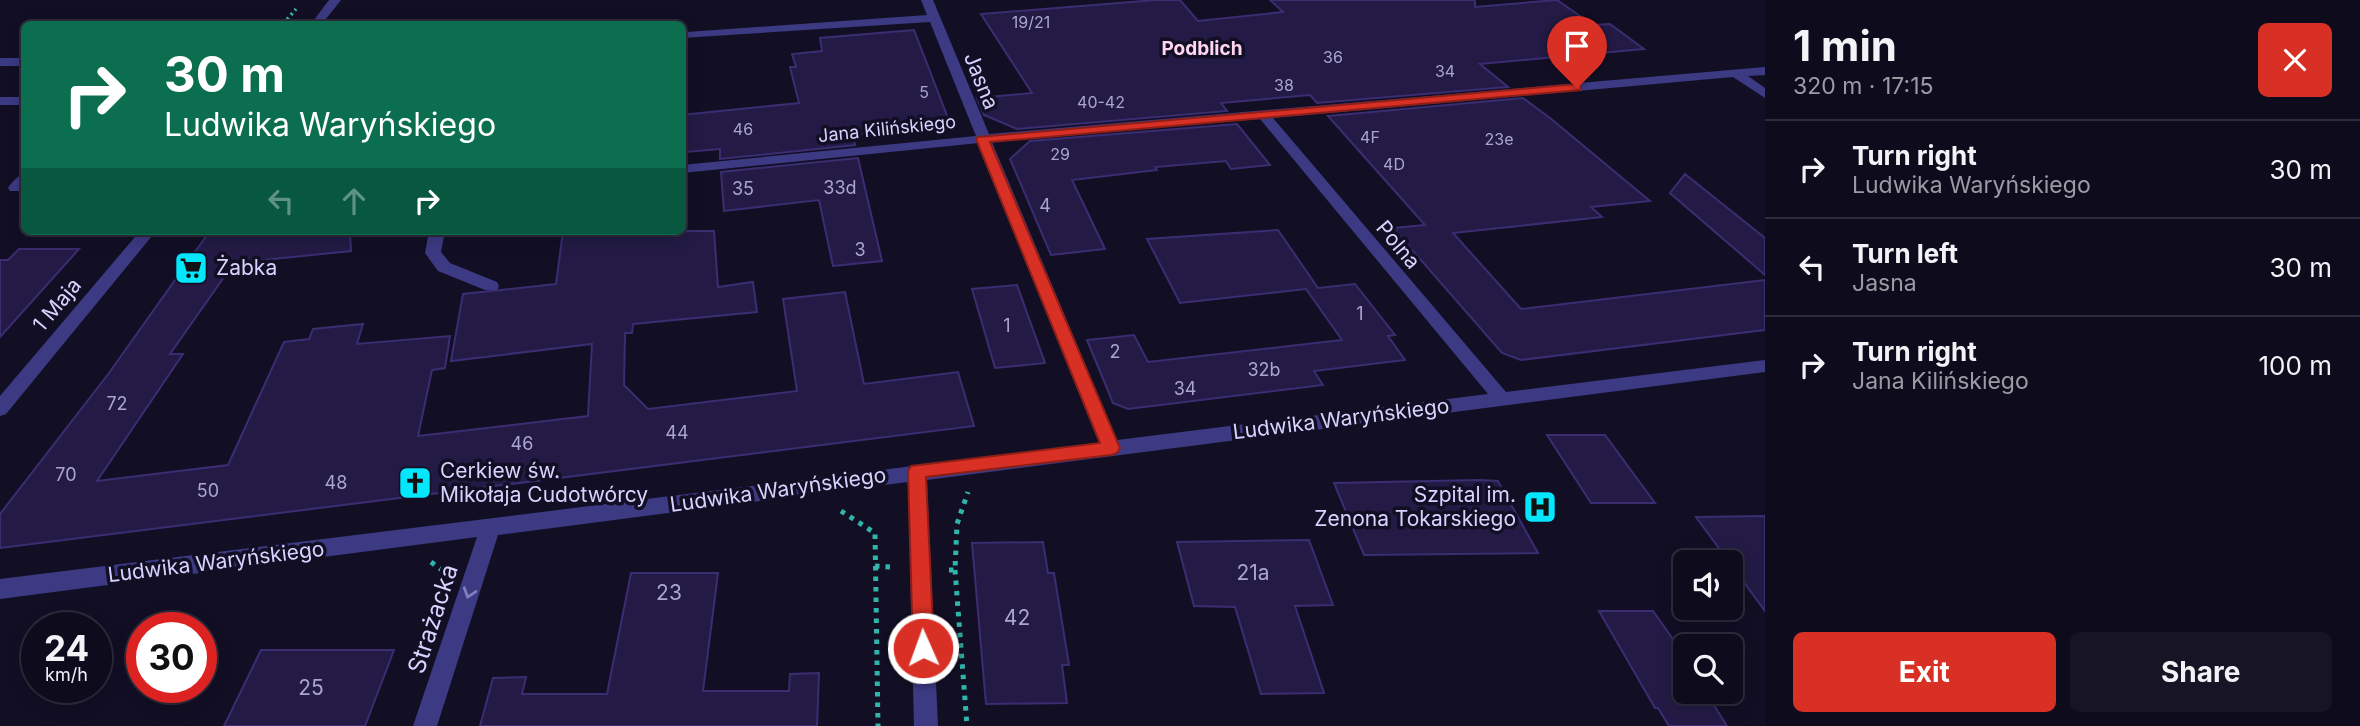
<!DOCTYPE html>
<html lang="en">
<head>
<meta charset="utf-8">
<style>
	body { margin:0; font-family:Inter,sans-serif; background:#171425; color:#f1f3f6; height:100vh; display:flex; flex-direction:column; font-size:26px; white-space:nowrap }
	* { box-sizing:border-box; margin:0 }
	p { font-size:23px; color:#9b9ba3 }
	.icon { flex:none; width:38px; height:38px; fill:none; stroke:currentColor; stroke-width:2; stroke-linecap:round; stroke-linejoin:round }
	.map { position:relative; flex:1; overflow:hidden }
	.details { display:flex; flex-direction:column; background:#0e0b1c; width:595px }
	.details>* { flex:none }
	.top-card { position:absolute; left:21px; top:21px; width:665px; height:214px; border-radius:10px; box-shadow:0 4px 18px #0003,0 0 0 2px #2e2b3b; background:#0b6e4f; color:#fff; overflow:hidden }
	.fabs { position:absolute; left:1673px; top:550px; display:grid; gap:14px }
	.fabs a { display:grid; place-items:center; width:70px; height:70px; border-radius:10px; background:#0e0b1c; box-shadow:0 4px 18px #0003,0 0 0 2px #2e2b3b; font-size:35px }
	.speed { position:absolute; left:21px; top:612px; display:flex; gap:14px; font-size:35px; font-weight:700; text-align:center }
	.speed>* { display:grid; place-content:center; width:91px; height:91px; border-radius:50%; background:#0e0b1c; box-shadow:0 4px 18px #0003,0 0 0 2px #2e2b3b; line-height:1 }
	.speed small { font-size:18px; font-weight:400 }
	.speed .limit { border:10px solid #d22; background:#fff; color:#111 }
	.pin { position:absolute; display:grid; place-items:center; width:60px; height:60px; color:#fff; margin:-72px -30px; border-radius:50% 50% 50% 0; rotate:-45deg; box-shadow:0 0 7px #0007 }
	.pin .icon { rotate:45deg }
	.me { position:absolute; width:77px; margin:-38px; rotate:358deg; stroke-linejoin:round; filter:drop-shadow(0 0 5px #0008) }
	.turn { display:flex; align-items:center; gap:24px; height:147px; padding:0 28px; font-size:32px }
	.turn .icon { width:91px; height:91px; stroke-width:2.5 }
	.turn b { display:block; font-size:49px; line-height:60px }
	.lanes { display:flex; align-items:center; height:66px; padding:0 28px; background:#0003; justify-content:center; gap:35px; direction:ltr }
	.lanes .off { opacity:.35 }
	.round { display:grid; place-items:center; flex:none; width:74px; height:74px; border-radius:10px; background:#171425 }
	.headline { display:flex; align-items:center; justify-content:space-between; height:119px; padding:0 28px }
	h1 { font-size:42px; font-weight:700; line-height:52px }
	.button { display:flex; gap:14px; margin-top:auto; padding:14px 28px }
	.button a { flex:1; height:80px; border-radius:10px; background:#d93025; color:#fff; font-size:28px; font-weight:700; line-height:80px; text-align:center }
	.button a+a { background:#171425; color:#f1f3f6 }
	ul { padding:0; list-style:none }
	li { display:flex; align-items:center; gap:21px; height:98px; padding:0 28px; border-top:2px solid #2e2b3b }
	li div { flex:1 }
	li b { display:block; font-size:26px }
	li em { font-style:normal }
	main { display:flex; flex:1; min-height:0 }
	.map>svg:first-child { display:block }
</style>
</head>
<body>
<main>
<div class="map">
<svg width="1765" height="726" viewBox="0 0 1765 726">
	<rect width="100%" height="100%" fill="#120f25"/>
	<!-- building -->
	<path fill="#231b45" stroke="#3a2d71" stroke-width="2" d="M1156,0H1180L1198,21L1283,12L1270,0H1475V7L1557,0L1593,25L1610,24L1644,49L1480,64L1508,87L1317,103L1310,95L1221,103L1227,111L1017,129L984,115L977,98L1032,93L981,14Z
		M914,30L951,126L853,135L855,145L720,159V149L686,152V149L682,150V115L799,103L790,67H796L792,54L822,51L820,38Z
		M1523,98L1550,118L1650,201L1591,207L1602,217L1453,233L1521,309L1765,280V330L1521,360L1502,353L1393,228L1425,225L1328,116Z
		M1237,124L1270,165L1231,169L1226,161L1155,167L1157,170L1072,180L1105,249L1051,255L1010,159L1030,141Z
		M858,158L882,261L833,266L819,200L724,211L721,172Z
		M1685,174L1765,238V275L1670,193Z
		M1278,230L1318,288L1355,284L1395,335L1388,336L1405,360L1314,371L1323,385L1128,409L1113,403L1087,340L1134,335L1148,362L1342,340L1306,289L1180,303L1147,239Z
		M263,231H350L351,251L234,263L170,354H183L97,481L228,465L284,342L309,339L313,329L363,324L357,344L450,336L445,368L432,370L418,436L588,416L592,344L451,361L463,294L556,284L563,231H714L718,287L753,282L757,312L633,324L632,333H625L624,385L648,409L797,391L783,299L845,292L864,384L958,372L974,426L0,548V514L109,373L207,235H260Z
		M19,249H79L0,337V260H8Z
		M1017,285L1045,363L995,368L972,289Z
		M1547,435H1605L1655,503H1591Z
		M1480,480L1498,481L1538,553L1364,555L1334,483Z
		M1765,516V611L1696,517Z
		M1309,540L1333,605L1295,606L1324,693L1261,694L1235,607L1194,606L1177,542Z
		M1043,542L1048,573H1054L1069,665H1062L1067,703L986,704L972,543Z
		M631,573H718L703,691H789L790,674L819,673L817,726H480L493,678L526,677L522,694H607Z
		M1599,611H1653L1685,656V691H1705L1727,726H1669L1658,708H1655Z
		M261,650H394L365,726H224Z"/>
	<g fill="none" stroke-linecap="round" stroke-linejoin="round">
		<!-- path-far1 -->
		<path stroke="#30b5ab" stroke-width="3.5" stroke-dasharray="2.5 3.5" stroke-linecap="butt" d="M283,24L296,9"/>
		<!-- path -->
		<path stroke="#30b5ab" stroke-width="5" stroke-dasharray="4.5 6" stroke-linecap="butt" d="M841,511L875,533L878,726
			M431,562L446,573
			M875,566L891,567
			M949,570H955L957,524L968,492
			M955,570L967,726"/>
		<!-- minor -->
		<path fill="#3c3a83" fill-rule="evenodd" d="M329,0H341L322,24H311Z
			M921,0H933L989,134L1765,67V75L1748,76L1765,88V98L1733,77L1273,118L1506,392L1765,360V372L927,480L938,726H914L908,482L498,535L437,726H413L477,537L0,599V579L1099,443L979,143L682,173V165L976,136L930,22L682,38L683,34L687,32L927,15ZM1260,119L1488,394L1117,440L992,142Z
			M0,58H24V66H0Z
			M0,97H24V105H0Z
			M24,174V186L20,191H10L8,188C12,182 17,176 24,174Z
			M140,231H156L6,414L0,416V396Z
			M429,231H445L441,252L450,263L497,282L499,286L497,290H485L438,271L425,253Z"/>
	</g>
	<!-- one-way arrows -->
	<defs><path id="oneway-chevron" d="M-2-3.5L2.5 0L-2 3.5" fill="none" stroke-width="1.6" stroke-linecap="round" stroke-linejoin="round" transform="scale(1.75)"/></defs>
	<use stroke="#827fbb" href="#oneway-chevron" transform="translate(469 593) rotate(108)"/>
	<!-- route -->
	<path fill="#d93025" stroke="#8d1f18" stroke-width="2" d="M1577,84L1581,85V90L990,142L1120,448L1117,453L1111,455L926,477L934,648L931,655L923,658L916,655L913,648L908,471L911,466L1100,443L976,139L978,137Z"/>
	<!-- icons -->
	<defs>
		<symbol id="supermarket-square" viewBox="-11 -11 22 22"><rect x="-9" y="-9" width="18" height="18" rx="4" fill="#03e6fb" stroke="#120f25"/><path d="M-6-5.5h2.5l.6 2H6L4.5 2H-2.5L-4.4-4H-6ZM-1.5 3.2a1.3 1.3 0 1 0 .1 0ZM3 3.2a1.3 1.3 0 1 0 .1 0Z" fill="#111"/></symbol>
		<symbol id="church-square" viewBox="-11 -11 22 22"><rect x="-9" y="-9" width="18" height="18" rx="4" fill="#03e6fb" stroke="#120f25"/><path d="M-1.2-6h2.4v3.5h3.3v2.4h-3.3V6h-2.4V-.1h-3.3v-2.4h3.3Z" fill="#111"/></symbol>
		<symbol id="hospital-square" viewBox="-11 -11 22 22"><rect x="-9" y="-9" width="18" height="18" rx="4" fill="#03e6fb" stroke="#120f25"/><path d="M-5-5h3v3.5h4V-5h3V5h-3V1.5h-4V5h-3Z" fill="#111"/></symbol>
	</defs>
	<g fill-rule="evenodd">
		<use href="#supermarket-square" x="172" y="249" width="38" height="38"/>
		<use href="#church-square" x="396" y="464" width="38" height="38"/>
		<use href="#hospital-square" x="1521" y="488" width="38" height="38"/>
	</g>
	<g text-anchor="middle" stroke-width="7" stroke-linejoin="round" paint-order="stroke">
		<!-- far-number labels -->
		<g font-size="16" fill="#aaa5d0">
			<text x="1031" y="28">19/21</text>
			<text x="1333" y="63">36</text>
			<text x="1445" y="77">34</text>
			<text x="1284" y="91">38</text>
			<text x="924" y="98">5</text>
			<text x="1101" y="108">40-42</text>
			<text x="743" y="135">46</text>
			<text x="1370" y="143">4F</text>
			<text x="1499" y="145">23e</text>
			<text x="1060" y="160">29</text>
			<text x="1394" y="170">4D</text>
		</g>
		<!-- far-street labels -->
		<g font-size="18" fill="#d7d3ff" stroke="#120f25">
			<text transform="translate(887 129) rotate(-6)" y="6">Jana Kilińskiego</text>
		</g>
		<!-- number labels -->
		<g font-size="18" fill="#aaa5d0">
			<text x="840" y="194">33d</text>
			<text x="743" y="195">35</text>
			<text x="1045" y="212">4</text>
			<text x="860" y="256">3</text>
			<text x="1360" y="320">1</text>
			<text x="1007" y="332">1</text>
			<text x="1115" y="358">2</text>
			<text x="1264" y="376">32b</text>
			<text x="1185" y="395">34</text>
			<text x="117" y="410">72</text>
			<text x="677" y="439">44</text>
			<text x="522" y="450">46</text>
			<text x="66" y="481">70</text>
			<text x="336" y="489">48</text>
			<text x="208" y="497">50</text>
		</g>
		<!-- far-neighbourhood labels -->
		<g font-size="19" font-weight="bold" fill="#ffd5f0" stroke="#120f25">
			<text x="1202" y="55">Podblich</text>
		</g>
		<!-- street labels -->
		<g font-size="21" fill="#d7d3ff" stroke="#120f25">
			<text transform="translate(981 81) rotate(68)" y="7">Jasna</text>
			<text transform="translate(1398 245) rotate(50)" y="7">Polna</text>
			<text transform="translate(57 305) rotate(-50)" y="7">1 Maja</text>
			<text transform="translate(1341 419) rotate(-7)" y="7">Ludwika Waryńskiego</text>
			<text transform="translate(778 490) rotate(-8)" y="7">Ludwika Waryńskiego</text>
			<text transform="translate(216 562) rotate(-7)" y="7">Ludwika Waryńskiego</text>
		</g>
		<!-- poi labels -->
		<g font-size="21" fill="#d7d3ff" stroke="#120f25" text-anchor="start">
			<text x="216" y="275">Żabka</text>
			<text x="440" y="478">Cerkiew św.<tspan x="440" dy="24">Mikołaja Cudotwórcy</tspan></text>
			<text x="1516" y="502" text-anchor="end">Szpital im.<tspan x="1516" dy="24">Zenona Tokarskiego</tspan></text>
		</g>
		<!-- near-number labels -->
		<g font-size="21" fill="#aaa5d0">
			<text x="1253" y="580">21a</text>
			<text x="669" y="600">23</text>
			<text x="1017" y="625">42</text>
			<text x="311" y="695">25</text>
		</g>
		<!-- near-street labels -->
		<g font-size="24" fill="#d7d3ff" stroke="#120f25">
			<text transform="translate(433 619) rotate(-72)" y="8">Strażacka</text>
		</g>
	</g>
</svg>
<div class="fabs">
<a><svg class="icon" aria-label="sound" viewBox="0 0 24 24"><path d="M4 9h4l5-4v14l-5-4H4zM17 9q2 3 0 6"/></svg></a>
<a><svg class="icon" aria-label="search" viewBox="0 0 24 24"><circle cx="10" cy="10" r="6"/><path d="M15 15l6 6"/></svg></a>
</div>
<div class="speed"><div>24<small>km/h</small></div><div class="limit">30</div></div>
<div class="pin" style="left:1577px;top:88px;background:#d93025"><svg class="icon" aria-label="arrive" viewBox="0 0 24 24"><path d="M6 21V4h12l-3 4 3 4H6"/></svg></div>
<svg class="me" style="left:923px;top:648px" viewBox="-20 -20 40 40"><circle r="17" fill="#d93025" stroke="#fff" stroke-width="3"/><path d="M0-11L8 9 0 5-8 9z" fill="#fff"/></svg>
<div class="top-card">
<div class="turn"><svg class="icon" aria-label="right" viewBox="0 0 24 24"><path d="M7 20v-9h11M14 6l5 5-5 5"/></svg><div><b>30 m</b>Ludwika Waryńskiego</div></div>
<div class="lanes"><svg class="icon off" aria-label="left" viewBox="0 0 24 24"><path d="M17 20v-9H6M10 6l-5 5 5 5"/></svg><svg class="icon off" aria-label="ahead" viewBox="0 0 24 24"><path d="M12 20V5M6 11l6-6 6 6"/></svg><svg class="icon" aria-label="right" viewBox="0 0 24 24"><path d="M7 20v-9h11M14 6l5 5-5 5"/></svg></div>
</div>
</div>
<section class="details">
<div class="headline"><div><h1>1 min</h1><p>320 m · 17:15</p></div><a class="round" style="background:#d93025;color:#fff"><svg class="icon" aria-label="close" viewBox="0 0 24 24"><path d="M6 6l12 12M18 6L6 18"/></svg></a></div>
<ul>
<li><svg class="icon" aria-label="right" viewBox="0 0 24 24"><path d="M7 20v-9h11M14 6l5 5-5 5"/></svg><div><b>Turn right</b><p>Ludwika Waryńskiego</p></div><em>30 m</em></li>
<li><svg class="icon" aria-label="left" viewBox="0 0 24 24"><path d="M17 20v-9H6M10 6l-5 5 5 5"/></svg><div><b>Turn left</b><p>Jasna</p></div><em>30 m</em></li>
<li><svg class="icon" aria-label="right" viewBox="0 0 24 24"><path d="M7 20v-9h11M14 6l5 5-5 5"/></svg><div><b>Turn right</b><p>Jana Kilińskiego</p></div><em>100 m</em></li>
</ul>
<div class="button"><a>Exit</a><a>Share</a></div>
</section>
</main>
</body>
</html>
